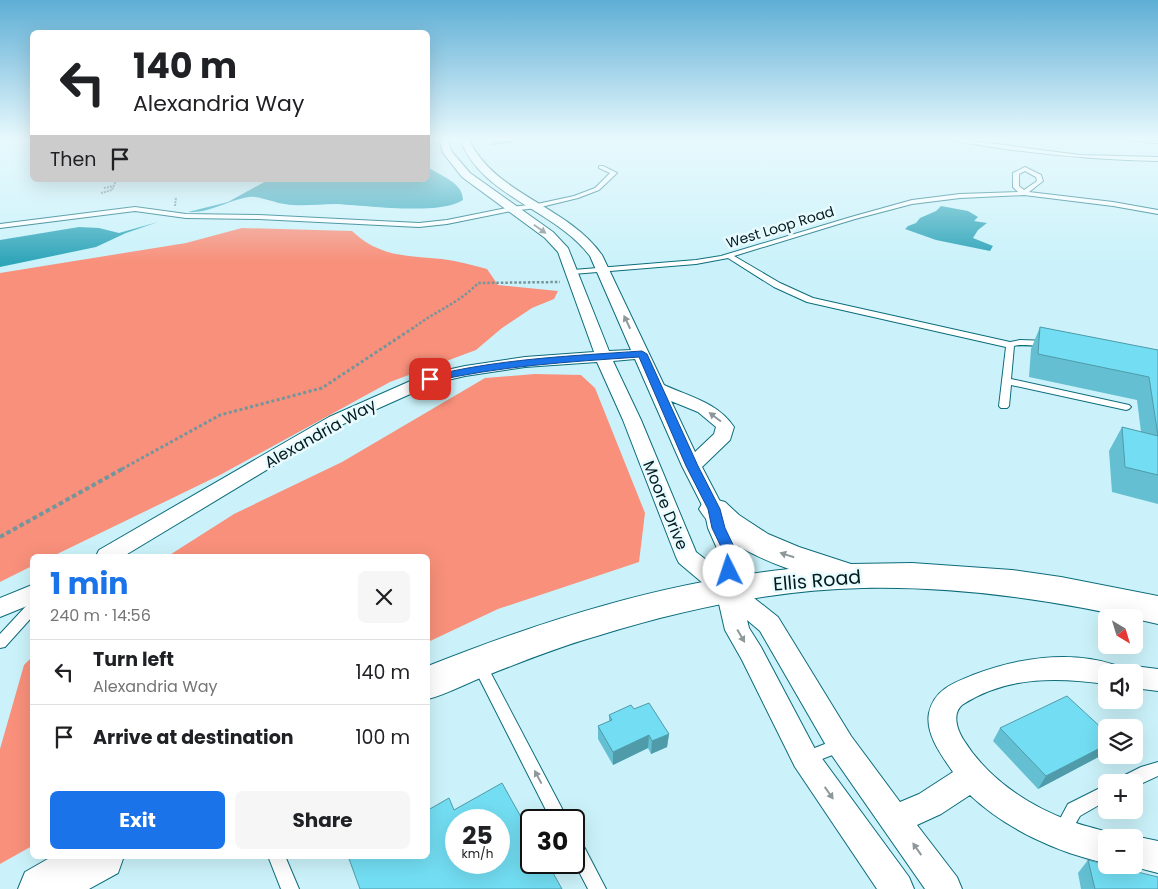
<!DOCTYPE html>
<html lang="en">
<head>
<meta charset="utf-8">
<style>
	body { margin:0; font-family:Poppins,sans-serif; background:#f6f6f6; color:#202124; height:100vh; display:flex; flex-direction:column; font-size:19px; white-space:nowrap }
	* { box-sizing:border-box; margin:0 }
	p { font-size:16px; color:#757577 }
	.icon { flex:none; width:28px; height:28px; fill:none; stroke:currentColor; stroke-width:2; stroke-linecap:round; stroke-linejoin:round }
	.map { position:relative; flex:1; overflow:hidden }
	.sheet { position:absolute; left:30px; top:554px; width:400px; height:305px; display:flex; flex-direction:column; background:#fff; border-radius:8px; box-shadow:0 5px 20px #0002 }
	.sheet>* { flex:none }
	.guide { position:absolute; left:30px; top:30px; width:400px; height:152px; border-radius:8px; box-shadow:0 5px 20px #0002; background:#fff; color:#202124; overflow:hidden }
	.needle { width:32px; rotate:142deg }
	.controls { position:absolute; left:1098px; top:609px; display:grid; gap:10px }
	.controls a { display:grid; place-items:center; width:45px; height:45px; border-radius:8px; background:#fff; box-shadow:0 5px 20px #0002; font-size:25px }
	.speed { position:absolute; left:445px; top:809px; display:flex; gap:10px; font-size:25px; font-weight:700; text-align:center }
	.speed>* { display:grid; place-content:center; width:65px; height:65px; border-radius:50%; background:#fff; box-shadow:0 5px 20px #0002; line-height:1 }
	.speed small { font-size:12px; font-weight:400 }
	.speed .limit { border:2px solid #111; border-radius:8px; background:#fff; color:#111 }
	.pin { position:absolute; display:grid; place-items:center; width:42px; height:42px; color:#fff; margin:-21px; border-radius:10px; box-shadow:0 2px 8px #0006 }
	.me { position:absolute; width:55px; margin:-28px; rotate:356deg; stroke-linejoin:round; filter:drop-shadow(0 0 4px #0008) }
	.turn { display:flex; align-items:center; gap:18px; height:105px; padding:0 20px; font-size:22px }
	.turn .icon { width:65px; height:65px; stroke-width:2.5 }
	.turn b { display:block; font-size:35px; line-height:42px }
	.then { display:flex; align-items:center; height:48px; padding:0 20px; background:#0003; gap:10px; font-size:19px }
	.round { display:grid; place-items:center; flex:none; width:52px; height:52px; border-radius:8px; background:#f6f6f6 }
	.headline { display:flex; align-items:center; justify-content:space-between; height:85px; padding:0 20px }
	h1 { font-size:30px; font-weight:700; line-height:38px; color:#1a73e8 }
	.primary-button { display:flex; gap:10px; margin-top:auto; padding:10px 20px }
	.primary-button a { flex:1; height:58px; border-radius:8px; background:#1a73e8; color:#fff; font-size:20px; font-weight:700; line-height:58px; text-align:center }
	.primary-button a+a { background:#f6f6f6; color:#202124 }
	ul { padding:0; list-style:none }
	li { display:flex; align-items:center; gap:15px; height:65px; padding:0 20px; border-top:1px solid #e0e0e0 }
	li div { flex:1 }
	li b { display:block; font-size:19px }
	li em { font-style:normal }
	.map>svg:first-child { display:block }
</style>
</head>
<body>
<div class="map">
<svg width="1158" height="889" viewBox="0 0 1158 889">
	<rect width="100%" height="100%" fill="#cbf2fa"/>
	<!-- forest -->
	<path fill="#f8907b" d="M242,228L352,231C379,257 408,256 442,259C457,261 472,265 487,269L498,285L558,291L554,299L532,308L502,328L476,350L390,382L220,475L53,556H32V566L0,582V273L186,243Z
		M535,374L581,375L595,388L645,513L639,562L498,609L428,642V556H168L234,514L342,462L485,378Z
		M32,657V846L0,864V749L24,665Z"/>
	<!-- water -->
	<path fill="#2fa5b9" d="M428,167C440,176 463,182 463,200C438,216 365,205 334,204C318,204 301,207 285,204C275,203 265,198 255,197C238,195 211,214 188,212L228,202L268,180H428Z
		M941,206L968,211L978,217L974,221L987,223L978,230L973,238L993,246L990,251L936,240L905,229L908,226L916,223L920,218L936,211Z
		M158,222L126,233L96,247L0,267V240L79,227L99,228L119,233Z"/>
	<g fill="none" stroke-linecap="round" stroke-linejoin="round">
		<!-- stream -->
		<path stroke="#2fa5b9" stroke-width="2.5" d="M492,144L513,141L516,138"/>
		<defs>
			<path id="service" d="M949,138L1080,155L1158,157V161C1100,160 1043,155 986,146C975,144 958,143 949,138Z
				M1113,138L1158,141V143L1115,139Z
				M599,166H603L617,173L599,190L578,198L537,208L511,211L447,224L419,227L259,219L186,218L135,211L0,228V224L135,207L186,214L259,215L419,223L447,220L511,207L537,204L574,196L595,188L610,173L599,168Z
				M1025,167L1041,175L1043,181L1029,192L1113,202L1158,210V214L1113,206L1024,195L960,198L912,204L855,219L734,256L780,283L813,298L1010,342L1020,340L1049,341L1050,343C1041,349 1025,343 1014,346L1011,379L1129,405L1131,407L1129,409L1126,410L1011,385L1009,406L1007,408H1001L999,406L1006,347L807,302L774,287L728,258L696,264L573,274L569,272L573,270L696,260L721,256L851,217L912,200L960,194L1018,192L1013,187V173ZM1025,171L1036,177L1037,181L1024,190L1019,186V174Z
				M32,604V617L5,647L0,648V634L27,605Z
				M480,660L485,662L568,820H551L473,666L475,662Z
				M840,738L845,740L848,745L845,750L807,765L802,763L799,758L802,753Z
				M1158,762V776L1134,787V782H1119L1121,777L1141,767Z
				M1106,785V801L1080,816L1067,838L1061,840L1055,838L1053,832L1068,804Z
				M574,837L580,839L606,889H588L574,862Z
				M268,856H285L299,889H281Z"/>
			<path id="minor" d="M439,138H447L452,152L470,173L553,232L568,248L609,351L631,350L590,256C555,209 479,196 460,138H468C494,195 567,205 602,255L664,385C690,397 717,402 734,427L730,440L702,467L724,509L730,528L741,553L740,587L778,617L851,736L900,802L919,794L953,772C942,756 925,734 929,713C934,690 953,683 973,675C1016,658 1070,650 1115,665L1119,672H1106V684C1057,677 1006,676 962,705C952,714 957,729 963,739C987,778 1027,805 1070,821C1086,827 1102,829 1117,836L1118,838H1106V863C1058,853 1006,829 970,795L941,814L917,825L957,877L962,889H925L831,754L760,631L747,620L749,628L761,647L815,749L909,877L914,889H877L795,767L742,660L725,630L717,595L679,563L676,557L623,420L597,362L525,367L465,376L435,383L341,425L124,556H96L99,550L329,417L424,375L465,366L525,357L594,352L558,252L545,238L462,177L443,153ZM635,359L682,466L704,509L708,528L719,553L718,569L696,552L641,420L613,361ZM671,401L698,412L716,427L714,434L695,452Z
				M32,585V604L0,617V598Z
				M1134,666L1158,669V691L1134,688V672H1123L1125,669Z
				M1134,836L1158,841V873L1127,865H1134V838H1131Z"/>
			<path id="secondary" d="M714,499L725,502L739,515L768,534L799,547L851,564L912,563L1012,570L1061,577L1158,596V624C1062,601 963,586 863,588C773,590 683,609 597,636C558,647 521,662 483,677C465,684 447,694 428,699V666C544,620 664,582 789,569C756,557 718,540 699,509L703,502Z
				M53,856H124L118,873L89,889H18L25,872Z"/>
		</defs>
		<!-- service casing -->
		<use href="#service" stroke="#0c6c7b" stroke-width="2"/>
		<!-- minor casing -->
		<use href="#minor" stroke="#0c6c7b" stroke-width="2"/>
		<!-- secondary casing -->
		<use href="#secondary" stroke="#0c6c7b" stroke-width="2"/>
		<!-- path-far3 -->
		<path stroke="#74959b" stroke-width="2" stroke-dasharray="2 1" stroke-linecap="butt" d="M104,188L114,186
			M101,193L112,190L116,180
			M175,206L176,197"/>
		<!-- path-far2 -->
		<path stroke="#74959b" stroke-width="2.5" stroke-dasharray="2.5 2" stroke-linecap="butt" d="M412,329C433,312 460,303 478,283L560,282"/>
		<!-- path-far1 -->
		<path stroke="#74959b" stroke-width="3" stroke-dasharray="3 2.5" stroke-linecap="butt" d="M122,469L220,415L322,388L413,328"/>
		<!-- path -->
		<path stroke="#74959b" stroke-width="4" stroke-dasharray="4.5 3" stroke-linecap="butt" d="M0,537L124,468"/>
		<!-- service -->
		<use href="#service" fill="#fff" fill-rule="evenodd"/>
		<!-- minor -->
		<use href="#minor" fill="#fff" fill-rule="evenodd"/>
		<!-- secondary -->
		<use href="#secondary" fill="#fff" fill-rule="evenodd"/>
	</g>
	<!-- wall -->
	<path fill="#63bfd1" d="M1040,327L1158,350V504L1112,492L1109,451L1122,427L1141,432L1137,400L1029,377L1031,349Z
		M634,709L669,734L667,747L651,754L648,748L613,765L598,739V726L609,721V715Z
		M1000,728L1106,732V753L1038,789L993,741Z
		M1088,860L1158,889H1081L1078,873Z"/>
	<!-- shaded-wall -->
	<path fill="#509baa" d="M669,734L667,747L651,754L652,741Z
		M649,735L648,748L613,765V752Z
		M1106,745V753L1038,789L1046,776Z"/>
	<!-- building -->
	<path fill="#73def3" stroke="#509baa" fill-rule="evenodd" d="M1040,327L1158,350V475L1125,467L1122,427L1158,436L1149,377L1038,354Z
		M1067,696L1106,732V745L1046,776L1000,728Z
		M649,703L669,734L652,741L649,735L613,752L598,726L612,720L609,715L631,705L634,709Z
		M502,783L531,835V862H547L562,889H360L348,856H428V810L449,798L454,810ZM456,820H499V862H456Z
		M1088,860L1158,877V889H1095Z"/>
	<!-- one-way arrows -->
	<defs><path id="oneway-solid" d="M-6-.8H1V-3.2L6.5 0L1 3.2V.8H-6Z" transform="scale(1.25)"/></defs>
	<g fill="#8e989a">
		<use href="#oneway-solid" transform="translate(540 229) rotate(35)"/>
		<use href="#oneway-solid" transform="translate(627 322) rotate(-115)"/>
		<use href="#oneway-solid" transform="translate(715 417) rotate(-143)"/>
		<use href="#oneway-solid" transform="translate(787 555) rotate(-162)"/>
		<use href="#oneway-solid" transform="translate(741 636) rotate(60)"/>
		<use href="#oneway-solid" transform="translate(538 777) rotate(-118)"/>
		<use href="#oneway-solid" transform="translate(829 793) rotate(55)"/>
		<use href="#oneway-solid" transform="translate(917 849) rotate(-125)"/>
	</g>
	<!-- sky -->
	<linearGradient id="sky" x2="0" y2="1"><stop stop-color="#5eaed5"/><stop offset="0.53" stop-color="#e8f9fd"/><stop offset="1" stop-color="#e8f9fd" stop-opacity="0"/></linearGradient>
	<rect width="1158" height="262" fill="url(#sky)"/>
	<!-- route -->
	<path fill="#1a73e8" stroke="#114b97" d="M642,351L647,354L698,466L720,509L725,528L737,553L736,571L734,575H724L722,571L724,553L712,528L708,509L686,466L639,357C567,362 500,366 430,382L425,379L426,377C497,359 569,356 642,351Z"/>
	<g text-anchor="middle" stroke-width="5" stroke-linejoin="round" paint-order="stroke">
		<!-- far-street labels -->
		<g font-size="14" fill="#031b1f" stroke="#e8fbff">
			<text transform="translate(780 227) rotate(-17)" y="5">West Loop Road</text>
		</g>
		<!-- street labels -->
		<g font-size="16" fill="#031b1f" stroke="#e8fbff">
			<text transform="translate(320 433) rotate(-29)" y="6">Alexandria Way</text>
			<text transform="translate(666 505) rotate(68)" y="6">Moore Drive</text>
		</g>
		<!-- near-street labels -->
		<g font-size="19" fill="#031b1f" stroke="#e8fbff">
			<text transform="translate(817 580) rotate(-5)" y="7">Ellis Road</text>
		</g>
	</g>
</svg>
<div class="controls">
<a><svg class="needle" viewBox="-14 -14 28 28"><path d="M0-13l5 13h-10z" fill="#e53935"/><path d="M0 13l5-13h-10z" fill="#757577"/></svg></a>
<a><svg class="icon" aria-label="sound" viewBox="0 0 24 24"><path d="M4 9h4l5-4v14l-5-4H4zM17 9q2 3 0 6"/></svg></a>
<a><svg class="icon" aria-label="layers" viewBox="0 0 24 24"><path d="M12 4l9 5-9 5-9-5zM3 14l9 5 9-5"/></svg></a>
<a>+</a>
<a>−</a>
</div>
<div class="speed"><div>25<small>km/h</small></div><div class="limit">30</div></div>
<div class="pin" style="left:430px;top:379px;background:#d93025"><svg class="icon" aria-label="arrive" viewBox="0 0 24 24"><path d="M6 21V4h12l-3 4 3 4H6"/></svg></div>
<svg class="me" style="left:729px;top:571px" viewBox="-20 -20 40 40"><circle r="19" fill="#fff"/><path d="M0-13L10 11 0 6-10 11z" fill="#1a73e8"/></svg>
<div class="guide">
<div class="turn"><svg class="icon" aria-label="left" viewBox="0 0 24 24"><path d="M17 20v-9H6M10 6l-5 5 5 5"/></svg><div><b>140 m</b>Alexandria Way</div></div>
<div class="then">Then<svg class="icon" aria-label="arrive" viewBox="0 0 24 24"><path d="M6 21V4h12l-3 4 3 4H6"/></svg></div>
</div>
<section class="sheet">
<div class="headline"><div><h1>1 min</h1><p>240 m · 14:56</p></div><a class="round"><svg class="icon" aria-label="close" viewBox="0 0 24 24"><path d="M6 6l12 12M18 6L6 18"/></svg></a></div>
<ul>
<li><svg class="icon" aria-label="left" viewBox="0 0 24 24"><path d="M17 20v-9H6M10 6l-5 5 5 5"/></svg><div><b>Turn left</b><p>Alexandria Way</p></div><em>140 m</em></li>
<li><svg class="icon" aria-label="arrive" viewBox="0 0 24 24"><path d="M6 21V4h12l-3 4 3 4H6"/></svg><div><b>Arrive at destination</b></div><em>100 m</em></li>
</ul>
<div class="primary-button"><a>Exit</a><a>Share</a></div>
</section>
</div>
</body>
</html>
